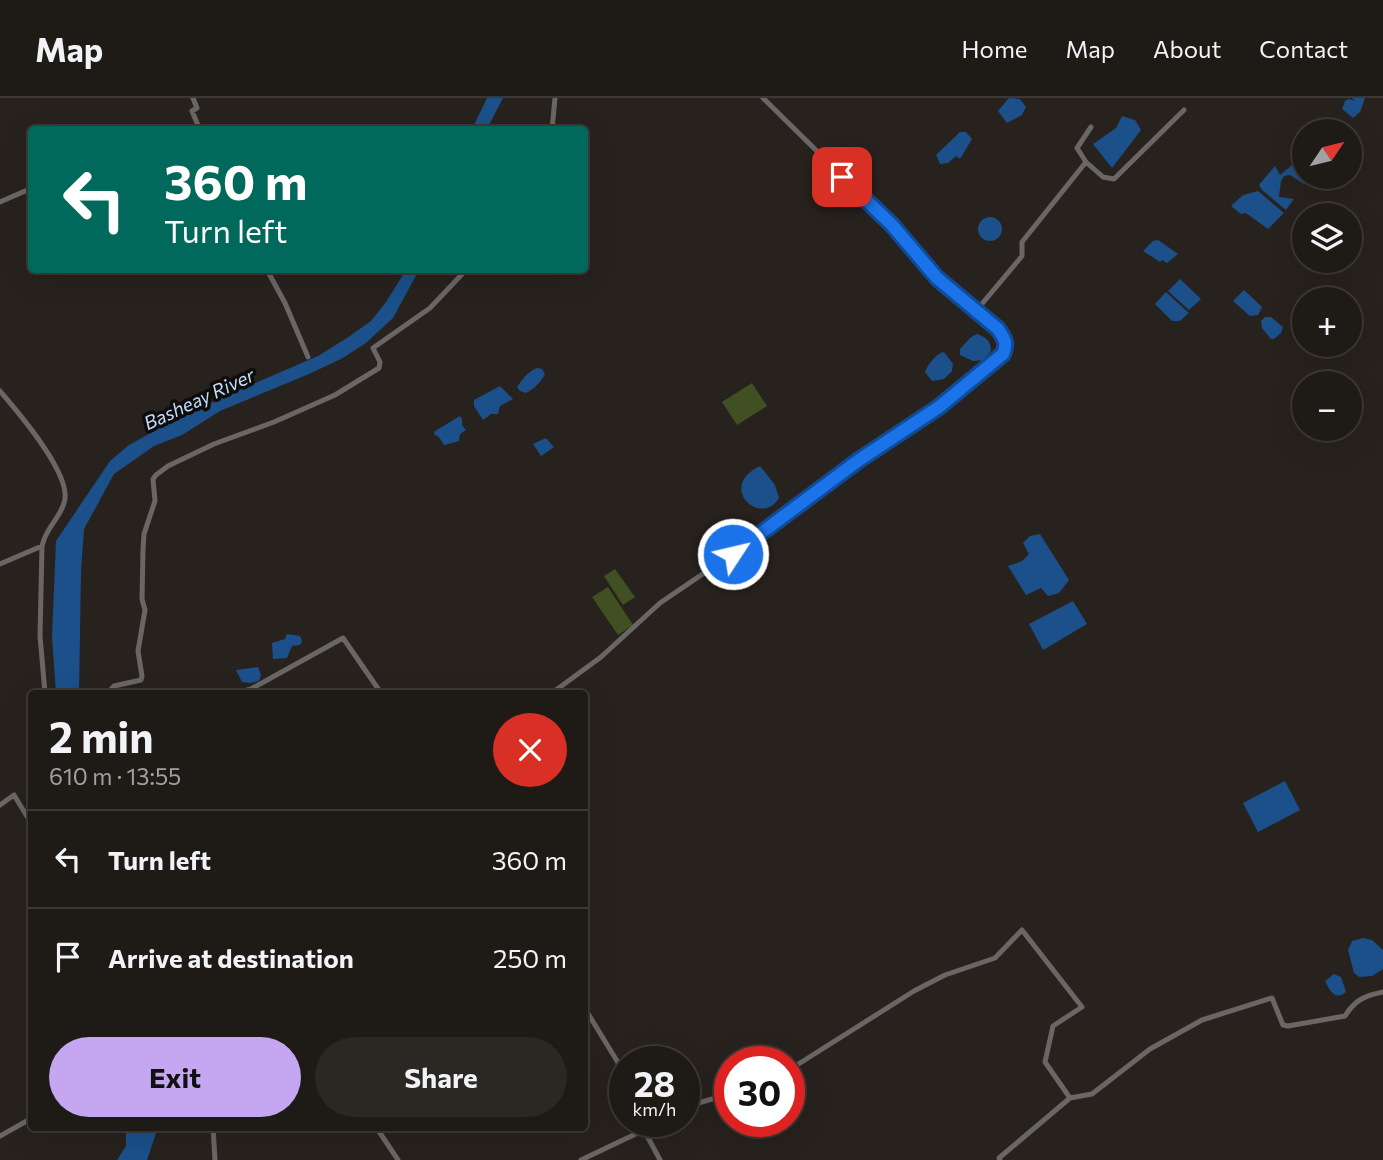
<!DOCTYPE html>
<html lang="en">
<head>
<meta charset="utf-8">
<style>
	body { margin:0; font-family:Commissioner,sans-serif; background:#2b2723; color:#f1f3f6; height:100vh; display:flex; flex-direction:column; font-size:26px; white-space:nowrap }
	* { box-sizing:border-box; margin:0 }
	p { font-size:23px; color:#a1a1a1 }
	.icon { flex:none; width:38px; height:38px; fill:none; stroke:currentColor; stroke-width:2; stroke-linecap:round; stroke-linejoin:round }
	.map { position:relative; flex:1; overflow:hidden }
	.side { position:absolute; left:28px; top:592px; width:560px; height:441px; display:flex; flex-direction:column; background:#1e1a16; border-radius:7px; box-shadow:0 7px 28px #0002,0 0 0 2px #3c3835 }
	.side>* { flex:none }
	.banner { position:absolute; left:28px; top:28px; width:560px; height:147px; border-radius:7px; box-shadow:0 7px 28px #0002,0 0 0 2px #3c3835; background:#00695c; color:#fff; overflow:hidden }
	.needle { width:46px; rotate:55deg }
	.fabs { position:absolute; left:1292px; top:21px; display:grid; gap:14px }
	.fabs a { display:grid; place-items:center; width:70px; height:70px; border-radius:50%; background:#1e1a16; box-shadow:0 7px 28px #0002,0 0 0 2px #3c3835; font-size:35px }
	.speed { position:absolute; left:609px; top:948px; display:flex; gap:14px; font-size:35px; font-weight:700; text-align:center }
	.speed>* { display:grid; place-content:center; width:91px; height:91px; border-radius:50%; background:#1e1a16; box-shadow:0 7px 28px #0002,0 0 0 2px #3c3835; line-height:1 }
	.speed small { font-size:18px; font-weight:400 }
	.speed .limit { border:10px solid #d22; background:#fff; color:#111 }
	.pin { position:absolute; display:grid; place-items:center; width:60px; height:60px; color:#fff; margin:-30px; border-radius:14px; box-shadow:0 4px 10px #0006 }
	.me { position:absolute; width:77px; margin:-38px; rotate:55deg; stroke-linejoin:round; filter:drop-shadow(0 0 5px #0008) }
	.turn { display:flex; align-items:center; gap:24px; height:147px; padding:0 21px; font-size:32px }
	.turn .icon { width:91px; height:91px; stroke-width:2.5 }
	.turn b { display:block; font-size:49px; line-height:60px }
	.round { display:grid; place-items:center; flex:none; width:74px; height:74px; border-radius:37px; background:#2b2723 }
	.overview { display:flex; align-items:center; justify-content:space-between; height:119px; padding:0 21px }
	h1 { font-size:42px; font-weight:700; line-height:52px }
	.button { display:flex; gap:14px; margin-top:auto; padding:14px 21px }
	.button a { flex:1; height:80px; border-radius:42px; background:#c5a7f1; color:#111; font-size:28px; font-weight:700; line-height:80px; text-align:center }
	.button a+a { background:#2b2723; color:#f1f3f6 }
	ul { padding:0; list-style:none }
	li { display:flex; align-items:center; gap:21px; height:98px; padding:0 21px; border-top:2px solid #3c3835 }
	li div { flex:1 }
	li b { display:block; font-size:26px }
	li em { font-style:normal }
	header { display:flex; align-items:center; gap:42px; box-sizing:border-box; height:98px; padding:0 35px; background:#1e1a16; border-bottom:2px solid #3c3835 }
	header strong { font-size:33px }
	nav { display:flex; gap:38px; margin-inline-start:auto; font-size:24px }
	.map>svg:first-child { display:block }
</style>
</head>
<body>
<header>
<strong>Map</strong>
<nav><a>Home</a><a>Map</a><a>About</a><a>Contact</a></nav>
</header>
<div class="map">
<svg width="1383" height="1062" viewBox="0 0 1383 1062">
	<rect width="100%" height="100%" fill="#28221e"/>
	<!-- green -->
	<path fill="#405022" d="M752,285L767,308L737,327L722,304Z
		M615,471L635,499L623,507L604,478Z
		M608,489L633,527L618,537L592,499Z"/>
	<!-- water -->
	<path fill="#1b508a" d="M487,0H503L487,31H472Z
		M1009,0L1020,1L1026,9L1022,17L1007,25L998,13Z
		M1352,0H1365L1360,14L1353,20L1342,11L1345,3L1349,1L1355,3Z
		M1122,18L1135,22L1141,32L1112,70L1093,46L1116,30Z
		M960,34H966L972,41L960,61L956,58L948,65L940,66L936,57Z
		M1297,63L1304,67V79H1313V82L1304,86L1290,77L1284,78L1281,83L1279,99L1294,101L1286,112L1262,92L1259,87L1275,68L1280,77Z
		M1258,93L1284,115L1268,131L1246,115L1241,116L1231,108L1243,97Z
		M978 131a12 12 0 1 1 24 0a12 12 0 1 1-24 0Z
		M1158,142L1178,156L1167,165L1162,162L1160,164L1143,153L1153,143Z
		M406,172H419L393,220L366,245L341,261L309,276L220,313L182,337L154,348L114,376L84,431L81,473L79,595H56L52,539L56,443L110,363L129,347L156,332L225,298L318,258L347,240L371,223L386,204Z
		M1180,181L1201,201L1189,212L1168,193Z
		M1244,192L1262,209L1258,217L1250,218L1233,203Z
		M1166,194L1189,215L1180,223H1172L1155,206Z
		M1265,219H1271L1283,229L1281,235L1274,241H1271L1262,230L1261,223Z
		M977,236C986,239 991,243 991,253L983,262L973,263L960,257V251L971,239Z
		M942,254L945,255L953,266L952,273L944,281L932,283L925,274C928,266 934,259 942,254Z
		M537,270L542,271L545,276C540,285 535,290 526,295L520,293L517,289C522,282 528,273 537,270Z
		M500,288L513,301L500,308L498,316H491L483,322L474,308V302Z
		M460,318L462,321V327L466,332L460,336L459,343L444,347L439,339L434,336L435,333Z
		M546,340L554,349L541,358L533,346Z
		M760,368L775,387L779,400C761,430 716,389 760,368Z
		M1040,436L1069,482L1059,495L1048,498L1041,490L1026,497L1008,468L1022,463L1029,456L1023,445L1030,438Z
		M1073,503L1087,526L1043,552L1029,526Z
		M287,536L300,538L302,543L300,547L292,548L287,560L273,561L272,545L285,541Z
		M258,569L261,577L259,583L250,585L242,584L236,572Z
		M1285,683L1300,712L1258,734L1243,705Z
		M1363,840L1372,842L1383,852V871L1372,878L1359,879L1354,875L1348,852L1352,843Z
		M1334,876L1341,879L1346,894C1335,903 1330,893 1325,883Z
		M126,1029H158L147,1062H117L126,1048Z"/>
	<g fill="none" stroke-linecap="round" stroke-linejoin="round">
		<!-- street -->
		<path stroke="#6b6666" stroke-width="5" d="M193,0L197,10L192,13L200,32
			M552,32L555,0
			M1086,64L1103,79L1114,81L1184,12
			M0,104L32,90
			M267,172L285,205L308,259
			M976,213L1022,158V144L1086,64L1077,50L1091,29
			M0,293C17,313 74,378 64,405C59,422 46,429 42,448L40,538L45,595
			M0,466L42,448
			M108,595L114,588L141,582L142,578L138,553L145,512L142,501L143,452L144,436L155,403L153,381L156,377L168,368L214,346L274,324L335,297L379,270L380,264L373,250L430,210L466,172
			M237,595L251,591L343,540L381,595
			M552,595L601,559L660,505L766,433L859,362L939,309L1003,256C1008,246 1004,240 998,231L937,179L892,127L763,0
			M0,707L14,697L28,720L32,718
			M584,909L625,976
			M789,972L914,893L945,877L995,860L1022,832L1082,909L1053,928L1045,964L1070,1000L999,1060L1000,1062
			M1070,1000L1092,996L1150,951L1202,922L1272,900L1283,927L1288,928L1345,918C1355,902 1364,898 1383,894
			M684,1009L730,996
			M649,1024L644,1032L660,1062
			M213,1029L215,1062
			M376,1029L398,1062
			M0,1038L32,1020
			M581,1062L644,1032"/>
	</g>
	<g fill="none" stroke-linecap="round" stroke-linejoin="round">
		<defs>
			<path id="route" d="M733,456L859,362L939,309L1003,256C1008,245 1004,240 998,231L937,180L892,127L842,79"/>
		</defs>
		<!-- route casing -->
		<use href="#route" stroke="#114b97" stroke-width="18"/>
		<!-- route -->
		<use href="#route" stroke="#1a73e8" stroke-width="12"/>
	</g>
	<g text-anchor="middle" stroke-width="7" stroke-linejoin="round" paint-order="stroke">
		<!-- water labels -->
		<g font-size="19" font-style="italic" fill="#c0ddff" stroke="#0f0c0a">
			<text transform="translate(199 301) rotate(-25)" y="7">Basheay River</text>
		</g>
	</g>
</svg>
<div class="fabs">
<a><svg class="needle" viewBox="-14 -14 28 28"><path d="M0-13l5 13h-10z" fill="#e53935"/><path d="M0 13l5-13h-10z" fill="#a1a1a1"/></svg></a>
<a><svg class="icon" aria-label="layers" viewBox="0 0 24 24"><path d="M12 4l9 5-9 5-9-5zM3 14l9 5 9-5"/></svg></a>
<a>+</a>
<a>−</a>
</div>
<div class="speed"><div>28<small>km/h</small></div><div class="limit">30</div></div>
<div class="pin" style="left:842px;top:79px;background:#d93025"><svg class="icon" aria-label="arrive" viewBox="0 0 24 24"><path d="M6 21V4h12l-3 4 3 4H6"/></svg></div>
<svg class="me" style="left:733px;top:456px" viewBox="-20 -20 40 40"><circle r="17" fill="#1a73e8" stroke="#fff" stroke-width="3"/><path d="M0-11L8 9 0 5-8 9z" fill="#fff"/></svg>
<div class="banner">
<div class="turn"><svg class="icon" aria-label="left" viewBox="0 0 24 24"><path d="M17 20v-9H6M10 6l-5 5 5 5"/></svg><div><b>360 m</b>Turn left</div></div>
</div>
<section class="side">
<div class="overview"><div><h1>2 min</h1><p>610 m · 13:55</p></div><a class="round" style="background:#d93025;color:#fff"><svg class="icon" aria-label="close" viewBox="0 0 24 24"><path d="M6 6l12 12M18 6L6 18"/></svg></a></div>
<ul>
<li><svg class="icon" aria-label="left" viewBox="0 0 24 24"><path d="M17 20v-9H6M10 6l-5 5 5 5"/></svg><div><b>Turn left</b></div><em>360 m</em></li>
<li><svg class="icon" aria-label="arrive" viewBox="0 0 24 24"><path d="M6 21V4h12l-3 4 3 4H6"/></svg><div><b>Arrive at destination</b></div><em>250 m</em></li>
</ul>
<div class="button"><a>Exit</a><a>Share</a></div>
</section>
</div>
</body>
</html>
